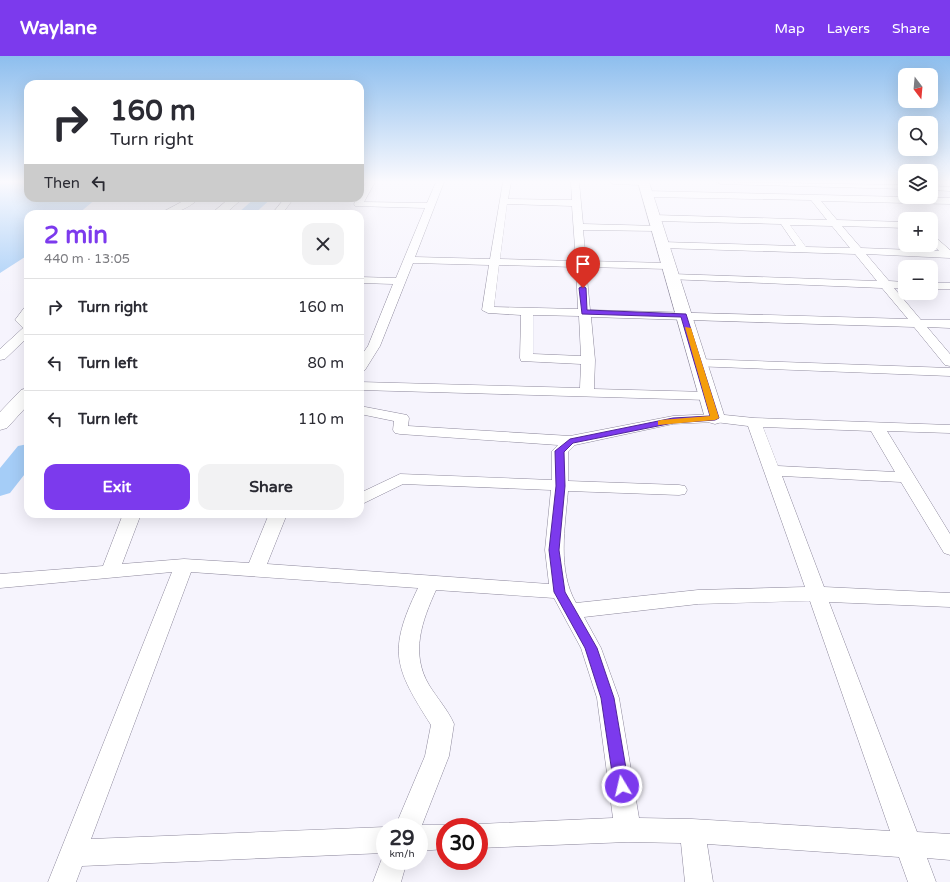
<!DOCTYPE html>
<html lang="en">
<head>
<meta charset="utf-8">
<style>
	body { margin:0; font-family:"Varela Round",sans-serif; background:#f2f2f3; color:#2b2b33; height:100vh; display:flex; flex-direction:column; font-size:15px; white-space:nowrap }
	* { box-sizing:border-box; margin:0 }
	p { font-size:13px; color:#7c7c81 }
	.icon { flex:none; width:22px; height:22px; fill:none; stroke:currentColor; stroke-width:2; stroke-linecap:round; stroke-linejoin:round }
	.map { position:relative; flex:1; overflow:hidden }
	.panel { position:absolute; left:24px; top:154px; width:340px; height:308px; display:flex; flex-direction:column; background:#fff; border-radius:12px; box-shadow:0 4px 16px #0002 }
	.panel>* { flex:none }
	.hud { position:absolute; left:24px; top:24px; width:340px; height:122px; border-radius:12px; box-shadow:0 4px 16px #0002; background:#fff; color:#2b2b33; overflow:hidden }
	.needle { width:26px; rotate:164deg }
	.buttons { position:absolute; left:898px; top:12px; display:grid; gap:8px }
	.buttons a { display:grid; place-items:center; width:40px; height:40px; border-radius:8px; background:#fff; box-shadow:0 4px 16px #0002; font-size:20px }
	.speed { position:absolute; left:376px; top:762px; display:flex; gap:8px; font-size:20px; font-weight:700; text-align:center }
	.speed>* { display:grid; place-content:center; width:52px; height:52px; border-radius:50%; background:#fff; box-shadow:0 4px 16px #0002; line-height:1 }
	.speed small { font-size:10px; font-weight:400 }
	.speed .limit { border:6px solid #d22; background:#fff; color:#111 }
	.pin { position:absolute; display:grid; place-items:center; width:34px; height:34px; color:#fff; margin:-41px -17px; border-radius:50% 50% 50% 0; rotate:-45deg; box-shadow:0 0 4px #0007 }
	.pin .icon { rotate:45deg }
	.me { position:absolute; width:44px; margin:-22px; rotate:351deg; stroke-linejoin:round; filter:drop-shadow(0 0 3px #0008) }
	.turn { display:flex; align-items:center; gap:14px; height:84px; padding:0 20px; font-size:18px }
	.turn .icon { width:52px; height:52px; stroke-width:2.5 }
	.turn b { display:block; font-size:28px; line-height:34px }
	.then { display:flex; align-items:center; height:38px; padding:0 20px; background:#0003; gap:8px; font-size:15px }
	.round { display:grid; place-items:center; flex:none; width:42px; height:42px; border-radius:12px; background:#f2f2f3 }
	.headline { display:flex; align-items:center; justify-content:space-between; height:68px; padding:0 20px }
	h1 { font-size:24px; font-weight:800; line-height:30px; color:#7c3aed }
	.cta { display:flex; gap:8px; margin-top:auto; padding:8px 20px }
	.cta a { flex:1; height:46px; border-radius:12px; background:#7c3aed; color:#fff; font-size:16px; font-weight:800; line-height:46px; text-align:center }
	.cta a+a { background:#f2f2f3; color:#2b2b33 }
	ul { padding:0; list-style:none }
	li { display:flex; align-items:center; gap:12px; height:56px; padding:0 20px; border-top:1px solid #e1e1e2 }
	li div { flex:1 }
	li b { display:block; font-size:15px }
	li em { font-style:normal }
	header { display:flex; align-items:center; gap:24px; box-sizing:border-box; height:56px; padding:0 20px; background:#7c3aed; color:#fff }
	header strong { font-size:19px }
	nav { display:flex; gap:22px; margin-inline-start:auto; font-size:14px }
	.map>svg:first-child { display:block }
</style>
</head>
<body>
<header>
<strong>Waylane</strong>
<nav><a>Map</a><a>Layers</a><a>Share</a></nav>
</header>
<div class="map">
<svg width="950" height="826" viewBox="0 0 950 826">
	<rect width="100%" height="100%" fill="#f6f4fd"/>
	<!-- water -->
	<path fill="#a5cdf7" d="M0,126H28V142H97L78,158H28V199L0,217Z"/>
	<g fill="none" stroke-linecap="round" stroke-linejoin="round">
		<!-- river -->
		<path fill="#a5cdf7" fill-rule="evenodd" d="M255,142H272L254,158H237Z
			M28,388V414L10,437L0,440V412L18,390Z"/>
		<defs>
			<path id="street" d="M367,126H375L364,146L427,147L436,126H444L415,201L490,203L503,126H511L508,143L572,144L571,126H579L583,168L660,170V174L657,175L583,174L586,205L668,207L673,210L668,213L586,211L590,254L908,263L882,232L668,223L667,221L668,219L672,218L877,225L855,198L662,192L657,189L662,186L796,190L781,168L654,165L649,162L654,159L827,164L811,144L647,141L643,138L647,135L950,142V148L821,145L837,164L905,166V172L842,170L861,192L939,195L931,187V179L934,180L950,194V202L866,198L889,225L905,226V232H894L921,264H950V272L927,271L950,298V310L945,309L914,271L591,261L595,304L594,333L708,336L713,337L715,340L713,343L708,344L360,334V326L580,332L581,308L521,305L520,302L521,259L488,257L482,254L489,209L413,207L380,290L365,314L360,315V301L368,290L393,228L360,227V221L396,222L425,152L355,150L354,148L357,142H360V137ZM507,148L572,150L576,205L500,203ZM790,169L832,170L850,192L806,191ZM499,209L576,211L578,253L494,251ZM533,259L579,260L581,300L533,298Z
				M610,126H647V127L643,129L614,128Z
				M717,126L905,129V133L721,128Z
				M931,130L950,131V135L931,134Z
				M189,142H199C189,153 174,158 159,158Z
				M285,142H294L282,158H272Z
				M931,227H950V233H931Z
				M28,251V281L5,303L0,304V293L23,272L15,264L24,252Z
				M698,303L950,312V320L693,310L691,307L693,304Z
				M360,350L407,359L409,362L408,370L570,380L673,360L715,358L754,362L950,369V377L887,375L950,478V499L944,497L901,426L782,420L824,531L950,537V551L829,546L917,776L950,778V804L927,802L936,826H908L899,801L707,788L713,826H685L681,787L628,786L479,792V771H470L479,768L613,762L597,642L581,592L554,542L436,534C422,565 410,597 429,629C437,642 448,654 454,668L449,700L422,769H445L451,771H445V793L419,795V771H395L425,700L431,669C395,612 387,596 418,532L191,516L91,783L385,771V805H407L401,826H373L384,797L82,810L76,826H48L172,516L0,532V518L103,510L123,458H141L122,508L184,503L249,507L269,458H287L267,508L549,528L545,494L551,434L403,428L360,449V437L400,418L552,424V395L558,389L400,378L395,377L393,374L394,365L360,358ZM715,366L748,370L805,531L698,534L576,547C557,514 565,471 568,435L679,439L685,438L687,434L685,430L679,429L568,425V396L575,389L673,368ZM763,371L871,375L895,416L778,410ZM810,545L890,775L692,763L639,762L619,642L601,592L584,561L698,548Z"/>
			<path id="secondary" d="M638,126H649L725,362L722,366L715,368L708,366L705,362Z
				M230,142H243L225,158H211Z
				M28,332V349L7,372L0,374V356L21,334Z"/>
		</defs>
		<!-- street casing -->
		<use href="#street" stroke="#8d889c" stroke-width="1"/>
		<!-- secondary casing -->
		<use href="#secondary" stroke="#8d889c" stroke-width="1"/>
		<!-- street -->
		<use href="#street" fill="#fff" fill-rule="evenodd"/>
		<!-- secondary -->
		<use href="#secondary" fill="#fff" fill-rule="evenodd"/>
	</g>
	<!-- sky -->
	<linearGradient id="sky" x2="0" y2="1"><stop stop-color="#8dbeee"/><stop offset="0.52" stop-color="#fbfafe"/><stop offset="1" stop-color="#fbfafe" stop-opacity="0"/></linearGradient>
	<rect width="950" height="242" fill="url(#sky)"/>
	<!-- route -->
	<path fill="#7c3aed" stroke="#51269a" d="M583,230L586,232L587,254L686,258L719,362L715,364L673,367L573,387L564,396L565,430L559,494L565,536L597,592L614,642L629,730L626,734L622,736L617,734L614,730L601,642L585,592L554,536L549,494L556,430L555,395L570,383L673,362L710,360L681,261L582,258L579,232Z"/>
	<!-- slow -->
	<path fill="#f59e0b" d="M685,271L691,272L719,362L715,364L658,369V365L661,364L710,360Z"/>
</svg>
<div class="buttons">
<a><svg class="needle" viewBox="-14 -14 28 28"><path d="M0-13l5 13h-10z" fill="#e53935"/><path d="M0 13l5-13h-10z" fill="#7c7c81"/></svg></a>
<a><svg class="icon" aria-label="search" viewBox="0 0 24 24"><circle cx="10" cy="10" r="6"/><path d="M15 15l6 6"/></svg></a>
<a><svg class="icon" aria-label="layers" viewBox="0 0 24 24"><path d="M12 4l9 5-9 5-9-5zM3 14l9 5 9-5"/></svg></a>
<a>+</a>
<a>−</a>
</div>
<div class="speed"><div>29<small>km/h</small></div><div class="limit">30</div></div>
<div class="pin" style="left:583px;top:232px;background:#d93025"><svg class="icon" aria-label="arrive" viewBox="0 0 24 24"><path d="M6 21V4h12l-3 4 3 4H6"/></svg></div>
<svg class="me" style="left:622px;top:730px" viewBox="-20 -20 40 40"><circle r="17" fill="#7c3aed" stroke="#fff" stroke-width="3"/><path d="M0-11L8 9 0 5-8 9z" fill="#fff"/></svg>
<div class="hud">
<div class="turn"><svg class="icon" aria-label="right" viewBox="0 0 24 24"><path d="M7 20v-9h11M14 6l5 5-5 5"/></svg><div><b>160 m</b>Turn right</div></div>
<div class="then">Then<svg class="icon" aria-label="left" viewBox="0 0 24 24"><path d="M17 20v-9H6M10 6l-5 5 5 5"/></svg></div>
</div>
<section class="panel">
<div class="headline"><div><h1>2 min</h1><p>440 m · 13:05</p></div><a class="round"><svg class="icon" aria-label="close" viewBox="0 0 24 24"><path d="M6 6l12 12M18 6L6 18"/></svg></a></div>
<ul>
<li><svg class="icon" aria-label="right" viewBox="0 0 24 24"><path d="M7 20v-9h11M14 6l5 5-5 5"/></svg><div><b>Turn right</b></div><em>160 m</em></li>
<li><svg class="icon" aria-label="left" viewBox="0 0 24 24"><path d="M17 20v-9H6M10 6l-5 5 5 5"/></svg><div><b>Turn left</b></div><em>80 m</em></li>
<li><svg class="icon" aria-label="left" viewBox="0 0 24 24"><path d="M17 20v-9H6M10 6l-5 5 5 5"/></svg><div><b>Turn left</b></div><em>110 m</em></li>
</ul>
<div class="cta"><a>Exit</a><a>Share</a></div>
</section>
</div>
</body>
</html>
